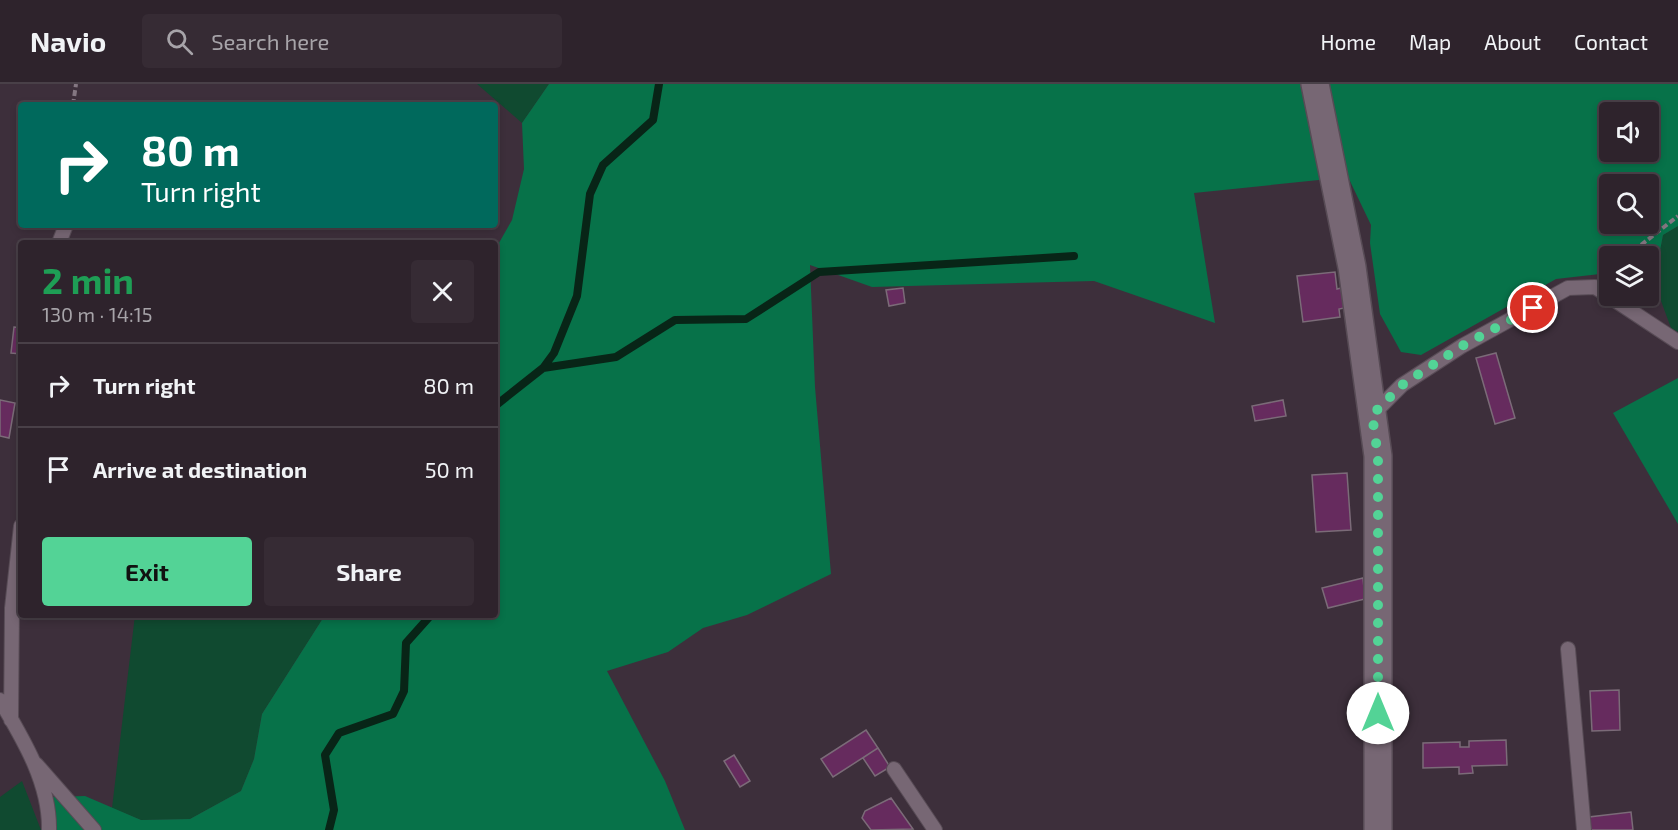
<!DOCTYPE html>
<html lang="en">
<head>
<meta charset="utf-8">
<style>
	body { margin:0; font-family:"Exo 2",sans-serif; background:#362b34; color:#f1f3f6; height:100vh; display:flex; flex-direction:column; font-size:22px; white-space:nowrap }
	* { box-sizing:border-box; margin:0 }
	p { font-size:20px; color:#a7a4a9 }
	.icon { flex:none; width:33px; height:33px; fill:none; stroke:currentColor; stroke-width:2; stroke-linecap:round; stroke-linejoin:round }
	.map { position:relative; flex:1; overflow:hidden }
	.details { position:absolute; left:18px; top:156px; width:480px; height:378px; display:flex; flex-direction:column; background:#2e232c; border-radius:6px; box-shadow:0 3px 9px #0003,0 0 0 2px #494048 }
	.details>* { flex:none }
	.hud { position:absolute; left:18px; top:18px; width:480px; height:126px; border-radius:6px; box-shadow:0 3px 9px #0003,0 0 0 2px #494048; background:#00695c; color:#fff; overflow:hidden }
	.tools { position:absolute; left:1599px; top:18px; display:grid; gap:12px }
	.tools a { display:grid; place-items:center; width:60px; height:60px; border-radius:6px; background:#2e232c; box-shadow:0 3px 9px #0003,0 0 0 2px #494048; font-size:30px }
	.pin { position:absolute; display:grid; place-items:center; width:51px; height:51px; color:#fff; margin:-26px; border:3px solid #fff; border-radius:50%; box-shadow:0 2px 6px #0007 }
	.me { position:absolute; width:66px; margin:-33px; rotate:0deg; stroke-linejoin:round; filter:drop-shadow(0 0 4px #0008) }
	.turn { display:flex; align-items:center; gap:21px; height:126px; padding:0 24px; font-size:27px }
	.turn .icon { width:78px; height:78px; stroke-width:2.5 }
	.turn b { display:block; font-size:42px; line-height:51px }
	.round { display:grid; place-items:center; flex:none; width:63px; height:63px; border-radius:6px; background:#362b34 }
	.headline { display:flex; align-items:center; justify-content:space-between; height:102px; padding:0 24px }
	h1 { font-size:36px; font-weight:700; line-height:45px; color:#1e9e55 }
	.primary-button { display:flex; gap:12px; margin-top:auto; padding:12px 24px }
	.primary-button a { flex:1; height:69px; border-radius:6px; background:#53d396; color:#111; font-size:24px; font-weight:700; line-height:69px; text-align:center }
	.primary-button a+a { background:#362b34; color:#f1f3f6 }
	ul { padding:0; list-style:none }
	li { display:flex; align-items:center; gap:18px; height:84px; padding:0 24px; border-top:2px solid #494048 }
	li div { flex:1 }
	li b { display:block; font-size:22px }
	li em { font-style:normal }
	header { display:flex; align-items:center; gap:36px; box-sizing:border-box; height:84px; padding:0 30px; background:#2e232c; border-bottom:2px solid #494048 }
	header strong { font-size:28px }
	nav { display:flex; gap:33px; margin-inline-start:auto; font-size:21px }
	.search { width:420px; height:54px; background:#362b34; display:flex; align-items:center; gap:15px; box-sizing:border-box; padding:0 21px; border-radius:6px; color:#a7a4a9; font-size:22px }
	.map>svg:first-child { display:block }
</style>
</head>
<body>
<header>
<strong>Navio</strong>
<div class="search"><svg class="icon" aria-label="search" viewBox="0 0 24 24"><circle cx="10" cy="10" r="6"/><path d="M15 15l6 6"/></svg>Search here</div>
<nav><a>Home</a><a>Map</a><a>About</a><a>Contact</a></nav>
</header>
<div class="map">
<svg width="1678" height="746" viewBox="0 0 1678 746">
	<rect width="100%" height="100%" fill="#3d2f3b"/>
	<!-- green -->
	<path fill="#104a30" d="M477,0H549L522,39Z
		M1678,142V248L1671,244L1654,198L1663,151Z
		M135,531H325L262,630L254,675L241,707L190,735L141,736L112,724Z
		M22,697L41,746H0V713Z"/>
	<!-- forest -->
	<path fill="#077249" fill-rule="evenodd" d="M549,0H1678V142L1663,151L1654,198L1649,197L1648,172H1610L1609,189L1556,195L1421,271L1401,268L1380,230L1370,159L1371,141L1348,93L1194,109L1215,239L1094,197L872,203L810,181L815,303L831,490L747,531L703,544L668,568L607,587L665,697L685,746H53V713L85,712L141,736L190,735L241,707L254,675L262,630L325,531H495V166L512,136L524,85L522,39ZM1610,28H1648V68H1610ZM1610,100H1648V140H1610Z
		M1678,294V440L1613,329Z"/>
	<g fill="none" stroke-linecap="round" stroke-linejoin="round">
		<!-- stream -->
		<path stroke="#082517" stroke-width="8" d="M543,284L616,273L675,236L746,235L819,188L1074,172
			M495,322L543,284L554,269L577,212L590,110L603,81L653,36L659,0
			M495,444V445
			M329,746L334,726L325,671L339,649L393,630L404,607L406,559L431,531"/>
	</g>
	<!-- building -->
	<path fill="#662b5e" stroke="#7b6b78" stroke-width="1.5" d="M1335,188L1337,205L1341,204L1344,224L1339,225L1340,233L1303,238L1297,192Z
		M903,204L905,219L889,222L886,206Z
		M14,243L21,244V270L11,269Z
		M1496,269L1515,334L1495,340L1476,274Z
		M0,316L15,319L9,354L0,352Z
		M1283,316L1286,332L1255,337L1252,322Z
		M1347,389L1351,446L1316,448L1312,391Z
		M1363,494L1365,515L1328,524L1322,504Z
		M1619,606L1620,646L1592,647L1590,607Z
		M866,646L878,664L833,693L821,675Z
		M1506,656L1507,681L1472,682L1473,689L1459,690V683L1423,684V659L1460,658V663H1469V657Z
		M878,664L890,683L875,692L863,674Z
		M734,671L750,697L740,703L724,677Z
		M891,714L913,745L871,746L862,734L865,727Z
		M1631,728L1633,746H1591L1589,733Z"/>
	<g fill="none" stroke-linecap="round" stroke-linejoin="round">
		<defs>
			<path id="lane" d="M59,159L66,141
				M1372,331L1402,301L1462,262L1568,204L1595,203L1678,258
				M1568,565L1584,746
				M0,616C23,655 50,699 49,746
				M11,636L12,524L21,442
				M36,680L94,746
				M894,685L935,746"/>
			<path id="street" d="M1315,0L1352,183L1378,372V746"/>
		</defs>
		<!-- lane casing -->
		<use href="#lane" stroke="#574b55" stroke-width="16"/>
		<!-- street casing -->
		<use href="#street" stroke="#574b55" stroke-width="30"/>
		<!-- path -->
		<path stroke="#847782" stroke-width="4" stroke-dasharray="6 3" stroke-linecap="butt" d="M73,21L76,0
			M1627,172L1678,132"/>
		<!-- lane -->
		<use href="#lane" stroke="#776774" stroke-width="14"/>
		<!-- street -->
		<use href="#street" stroke="#776774" stroke-width="27"/>
	</g>
	<g fill="none" stroke-linecap="round" stroke-linejoin="round">
		<!-- route -->
		<path stroke="#53d396" stroke-width="10" stroke-dasharray="0 18" d="M1378,629V372L1372,331L1402,301L1462,262L1533,224"/>
	</g>
</svg>
<div class="tools">
<a><svg class="icon" aria-label="sound" viewBox="0 0 24 24"><path d="M4 9h4l5-4v14l-5-4H4zM17 9q2 3 0 6"/></svg></a>
<a><svg class="icon" aria-label="search" viewBox="0 0 24 24"><circle cx="10" cy="10" r="6"/><path d="M15 15l6 6"/></svg></a>
<a><svg class="icon" aria-label="layers" viewBox="0 0 24 24"><path d="M12 4l9 5-9 5-9-5zM3 14l9 5 9-5"/></svg></a>
</div>
<div class="pin" style="left:1533px;top:224px;background:#d93025"><svg class="icon" aria-label="arrive" viewBox="0 0 24 24"><path d="M6 21V4h12l-3 4 3 4H6"/></svg></div>
<svg class="me" style="left:1378px;top:629px" viewBox="-20 -20 40 40"><circle r="19" fill="#fff"/><path d="M0-13L10 11 0 6-10 11z" fill="#53d396"/></svg>
<div class="hud">
<div class="turn"><svg class="icon" aria-label="right" viewBox="0 0 24 24"><path d="M7 20v-9h11M14 6l5 5-5 5"/></svg><div><b>80 m</b>Turn right</div></div>
</div>
<section class="details">
<div class="headline"><div><h1>2 min</h1><p>130 m · 14:15</p></div><a class="round"><svg class="icon" aria-label="close" viewBox="0 0 24 24"><path d="M6 6l12 12M18 6L6 18"/></svg></a></div>
<ul>
<li><svg class="icon" aria-label="right" viewBox="0 0 24 24"><path d="M7 20v-9h11M14 6l5 5-5 5"/></svg><div><b>Turn right</b></div><em>80 m</em></li>
<li><svg class="icon" aria-label="arrive" viewBox="0 0 24 24"><path d="M6 21V4h12l-3 4 3 4H6"/></svg><div><b>Arrive at destination</b></div><em>50 m</em></li>
</ul>
<div class="primary-button"><a>Exit</a><a>Share</a></div>
</section>
</div>
</body>
</html>
